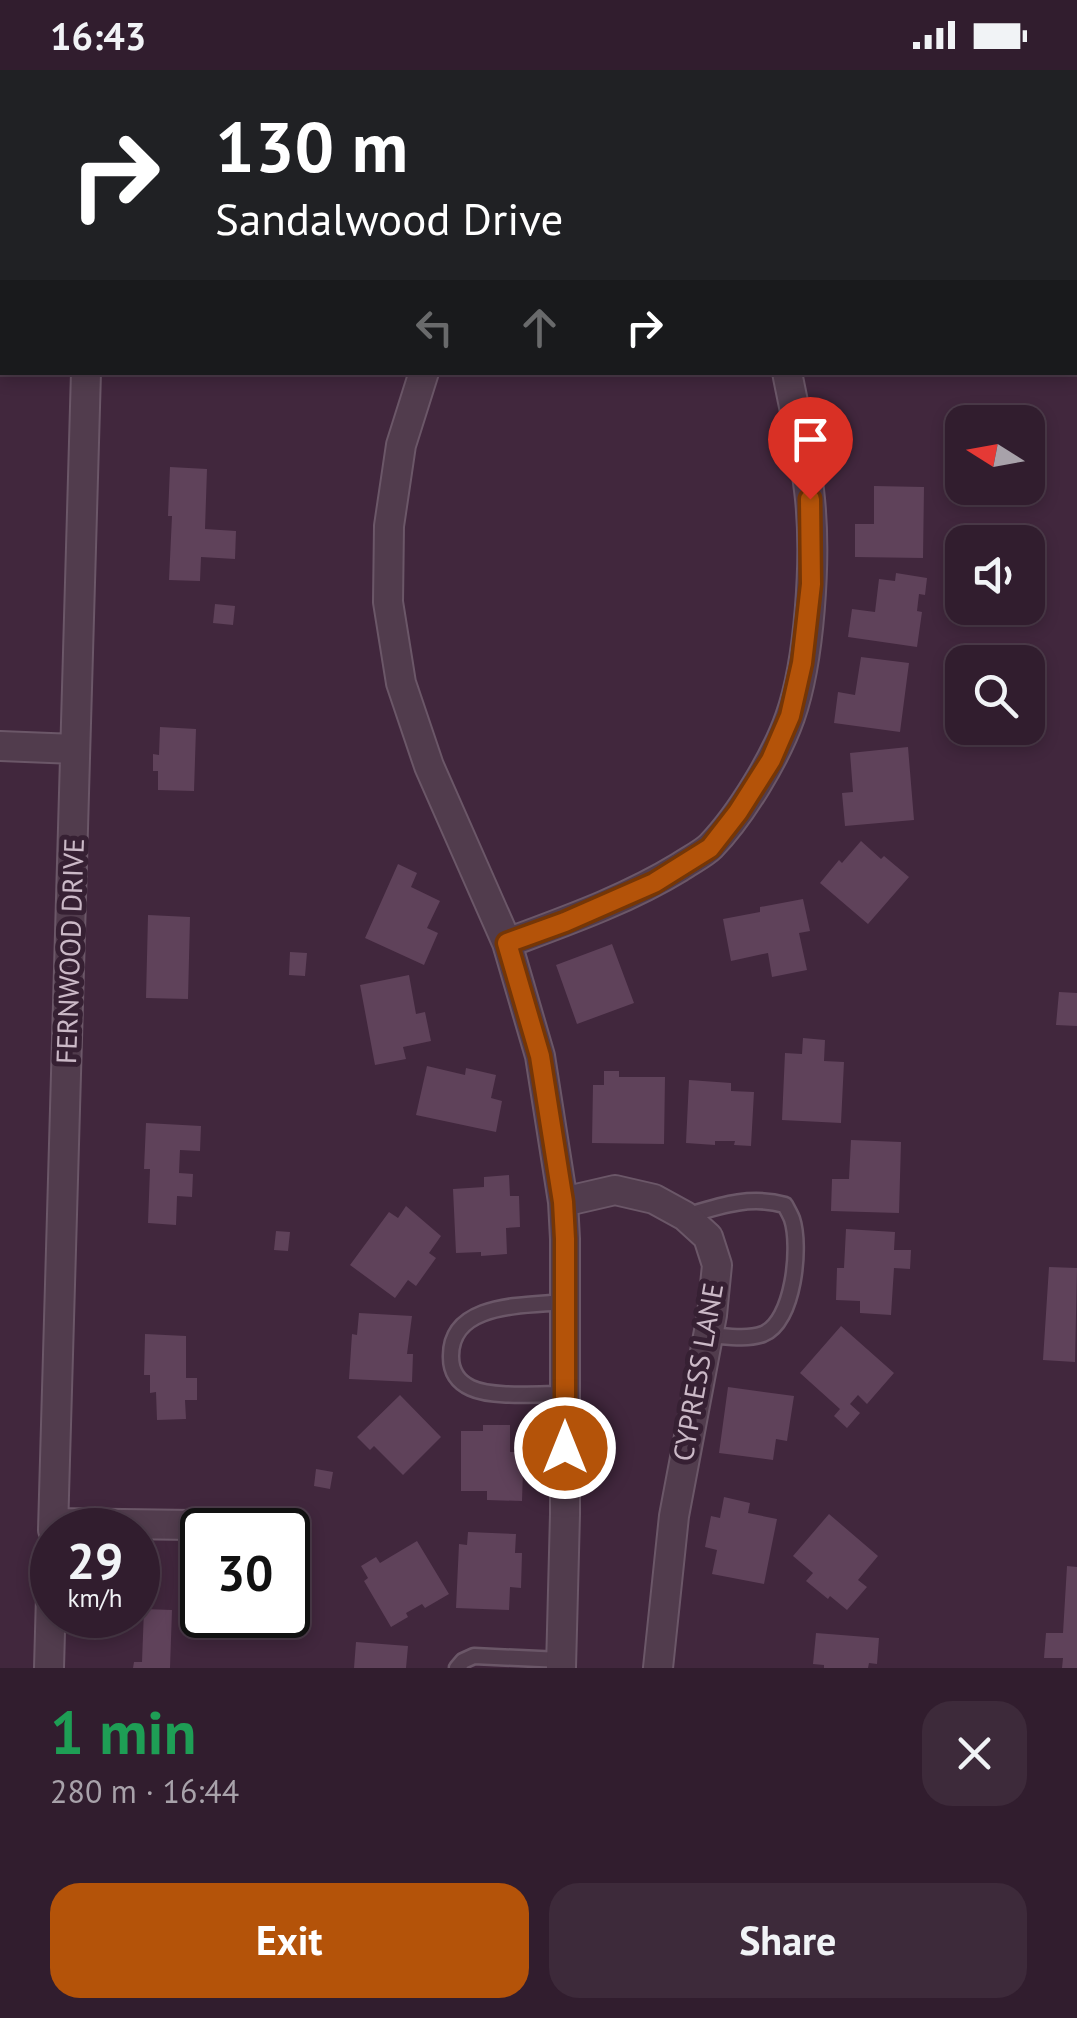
<!DOCTYPE html>
<html lang="en">
<head>
<meta charset="utf-8">
<style>
	body { margin:0; font-family:"PT Sans",sans-serif; background:#3d2a3a; color:#f1f3f6; height:100vh; display:flex; flex-direction:column; font-size:38px; white-space:nowrap }
	* { box-sizing:border-box; margin:0 }
	p { font-size:32px; color:#a8a2aa }
	.icon { flex:none; width:55px; height:55px; fill:none; stroke:currentColor; stroke-width:2; stroke-linecap:round; stroke-linejoin:round }
	.map { position:relative; height:1598px; overflow:hidden }
	.side { display:flex; flex-direction:column; background:#311d2e; flex:1 }
	.side>* { flex:none }
	.top-card { position:absolute; left:0px; top:0px; width:1078px; height:305px; box-shadow:0 5px 15px #0003,0 0 0 2px #4c3b4a; background:#202124; color:#fff; overflow:hidden }
	.needle { width:65px; rotate:281deg }
	.buttons { position:absolute; left:945px; top:335px; display:grid; gap:20px }
	.buttons a { display:grid; place-items:center; width:100px; height:100px; border-radius:20px; background:#311d2e; box-shadow:0 5px 15px #0003,0 0 0 2px #4c3b4a; font-size:50px }
	.speed { position:absolute; left:30px; top:1438px; display:flex; gap:20px; font-size:50px; font-weight:700; text-align:center }
	.speed>* { display:grid; place-content:center; width:130px; height:130px; border-radius:50%; background:#311d2e; box-shadow:0 5px 15px #0003,0 0 0 2px #4c3b4a; line-height:1 }
	.speed small { font-size:25px; font-weight:400 }
	.speed .limit { border:5px solid #111; border-radius:15px; background:#fff; color:#111 }
	.pin { position:absolute; display:grid; place-items:center; width:85px; height:85px; color:#fff; margin:-102px -42px; border-radius:50% 50% 50% 0; rotate:-45deg; box-shadow:0 0 10px #0007 }
	.pin .icon { rotate:45deg }
	.me { position:absolute; width:110px; margin:-55px; rotate:0deg; stroke-linejoin:round; filter:drop-shadow(0 0 8px #0008) }
	.turn { display:flex; align-items:center; gap:35px; height:210px; padding:0 50px; font-size:45px }
	.turn .icon { width:130px; height:130px; stroke-width:2.5 }
	.turn b { display:block; font-size:70px; line-height:85px }
	.lanes { display:flex; align-items:center; height:95px; padding:0 50px; background:#0003; justify-content:center; gap:50px; direction:ltr }
	.lanes .off { opacity:.35 }
	.round { display:grid; place-items:center; flex:none; width:105px; height:105px; border-radius:30px; background:#3d2a3a }
	.head { display:flex; align-items:center; justify-content:space-between; height:170px; padding:0 50px }
	h1 { font-size:60px; font-weight:800; line-height:75px; color:#1e9e55 }
	.button { display:flex; gap:20px; margin-top:auto; padding:20px 50px }
	.button a { flex:1; height:115px; border-radius:30px; background:#b45309; color:#fff; font-size:40px; font-weight:800; line-height:115px; text-align:center }
	.button a+a { background:#3d2a3a; color:#f1f3f6 }
	.status { display:flex; justify-content:space-between; align-items:center; height:70px; padding:0 50px; background:#311d2e; direction:ltr }
	.status svg { height:28px; fill:currentColor }
	.map>svg:first-child { display:block }
</style>
</head>
<body>
<div class="status"><b>16:43</b><svg viewBox="0 0 49 12"><path d="M0 12V9h3v3zM5 12V6h3v6zM10 12V3h3v9zM15 12V0h3v12zM26 1h20v11H26zM47 4h2v5h-2z"/></svg></div>
<div class="map">
<svg width="1077" height="1598" viewBox="0 0 1077 1598">
	<rect width="100%" height="100%" fill="#41273d"/>
	<!-- building -->
	<path fill="#5f425a" d="M170,397L207,399L205,459L236,461L235,489L201,487L200,511L169,510L172,446H168Z
		M874,416L924,417L923,488L855,487V454H874Z
		M896,503L927,508L925,525L919,524L917,541L922,542L917,577L848,567L852,539L875,542L879,509L895,511Z
		M215,534L235,536L233,555L213,553Z
		M861,587L909,593L900,662L834,653L838,622L855,625Z
		M160,657L196,659L194,721L158,720V701H153V684L159,685Z
		M908,677L914,750L845,756L842,723L853,722L850,683Z
		M861,771L881,789L884,786L909,807L868,854L820,813L839,790L842,793Z
		M398,794L417,803L411,817L440,831L427,858L438,863L424,895L365,868Z
		M803,829L810,861L799,863L807,900L772,907L768,883L731,891L723,849L760,842V837Z
		M148,845L190,847L188,929L146,928Z
		M612,874L634,933L577,954L556,895Z
		M290,882L307,883L305,906L289,905Z
		M409,905L416,944L425,942L431,971L403,977L406,989L375,995L360,915Z
		M1059,922L1077,923V956L1056,955Z
		M803,968L825,970L824,991L844,992L841,1053L782,1050L785,983L802,984Z
		M427,996L465,1005L466,998L496,1005L491,1028L502,1031L496,1062L416,1045Z
		M604,1001H619V1007H665L664,1074L592,1073L593,1015H604Z
		M689,1010L731,1013V1021L754,1022L751,1076L734,1075L735,1071H715V1075L686,1073Z
		M146,1053L201,1056L200,1081L180,1080L179,1103L193,1104L192,1127L177,1126L176,1155L148,1153L150,1099H144Z
		M851,1070L901,1072L899,1143L831,1141L832,1109H849Z
		M509,1105L510,1126H519L520,1157L506,1158L507,1184L481,1186V1182L456,1183L453,1119L484,1117V1107Z
		M406,1136L441,1166L429,1183L436,1188L416,1216L408,1210L395,1228L350,1195L389,1142L398,1148Z
		M846,1159L895,1162L894,1180H911L910,1199L894,1198L891,1245L860,1243V1231L836,1230L837,1198H844Z
		M276,1161L290,1162L288,1181L274,1180Z
		M1049,1197L1077,1198L1075,1292L1043,1290Z
		M359,1243L412,1246L407,1284H413L412,1312L349,1309L352,1264L357,1265Z
		M841,1256L894,1303L867,1334L858,1325L850,1334L860,1343L847,1358L834,1346L840,1339L800,1303Z
		M145,1264L186,1266V1308H197V1330H185L186,1349L157,1350L156,1322L150,1323V1305H144Z
		M728,1317L794,1326L787,1371L776,1369L773,1390L719,1383Z
		M400,1325L441,1367L403,1405L374,1376L370,1380L357,1367Z
		M483,1355H510V1382H519V1399L523,1400L522,1431L487,1430V1421H461V1361H483Z
		M316,1399L333,1402L330,1419L314,1416Z
		M724,1427L750,1433L748,1443L777,1449L764,1514L712,1504L717,1480L705,1477L711,1446L720,1448Z
		M829,1444L878,1486L858,1510L867,1517L847,1540L830,1526L828,1529L806,1511L813,1503L793,1486Z
		M468,1462L516,1464L515,1483H522L521,1518L510,1517L509,1540L456,1538L459,1474L467,1475Z
		M417,1471L449,1524L425,1538L422,1534L406,1543L408,1547L391,1557L364,1511L368,1508L361,1496L376,1487L380,1493Z
		M1067,1496L1077,1497V1598H1062L1063,1588H1044L1046,1563H1063Z
		M144,1539L172,1540L170,1598H133L134,1592H142Z
		M816,1563L879,1568L877,1594L869,1593L868,1598H824V1595L813,1594Z
		M356,1572L408,1576L406,1598H354Z"/>
	<g fill="none" stroke-linecap="round" stroke-linejoin="round">
		<defs>
			<path id="lane" d="M686,1146C719,1136 750,1125 785,1135C787,1139 790,1144 792,1149C801,1176 794,1252 763,1264C746,1270 725,1266 708,1265
				M564,1232C524,1236 450,1232 451,1287C451,1302 458,1312 471,1318C492,1328 540,1324 564,1324
				M457,1598L463,1591L474,1586L561,1590"/>
			<path id="street" d="M834,0L835,2
				M509,2V0
				M424,302L401,375L389,456L388,532L401,613L429,696L507,873L540,986L563,1132L565,1169V1444L561,1598
				M0,676L75,679
				M507,873C566,851 626,830 680,797C690,790 703,784 711,776C741,745 776,687 790,647C810,590 816,490 810,429C806,387 795,344 787,302
				M563,1132L615,1120L654,1129L685,1146L708,1167L717,1195L712,1245L674,1446L658,1598
				M54,1453L192,1455
				M53,1460L86,302
				M49,1598L52,1490"/>
		</defs>
		<!-- lane casing -->
		<use href="#lane" stroke="#6b5768" stroke-width="19"/>
		<!-- street casing -->
		<use href="#street" stroke="#6b5768" stroke-width="32"/>
		<!-- lane -->
		<use href="#lane" stroke="#513c4d" stroke-width="14"/>
		<!-- street -->
		<use href="#street" stroke="#513c4d" stroke-width="28"/>
	</g>
	<g fill="none" stroke-linecap="round" stroke-linejoin="round">
		<defs>
			<path id="route" d="M565,1378V1169L563,1132L540,986L507,873L565,852L654,813L710,778L738,742L771,690L790,646L802,593L811,514L810,429"/>
		</defs>
		<!-- route casing -->
		<use href="#route" stroke="#753606" stroke-width="25"/>
		<!-- route -->
		<use href="#route" stroke="#b45309" stroke-width="18"/>
	</g>
	<g text-anchor="middle" stroke-width="10" stroke-linejoin="round" paint-order="stroke">
		<!-- street labels -->
		<g font-size="28" fill="#cbb9c7" stroke="#362033">
			<text transform="translate(70 881) rotate(-88)" y="10">FERNWOOD DRIVE</text>
			<text transform="translate(698 1302) rotate(-80)" y="10">CYPRESS LANE</text>
		</g>
	</g>
</svg>
<div class="buttons">
<a><svg class="needle" viewBox="-14 -14 28 28"><path d="M0-13l5 13h-10z" fill="#e53935"/><path d="M0 13l5-13h-10z" fill="#a8a2aa"/></svg></a>
<a><svg class="icon" aria-label="sound" viewBox="0 0 24 24"><path d="M4 9h4l5-4v14l-5-4H4zM17 9q2 3 0 6"/></svg></a>
<a><svg class="icon" aria-label="search" viewBox="0 0 24 24"><circle cx="10" cy="10" r="6"/><path d="M15 15l6 6"/></svg></a>
</div>
<div class="speed"><div>29<small>km/h</small></div><div class="limit">30</div></div>
<div class="pin" style="left:810px;top:429px;background:#d93025"><svg class="icon" aria-label="arrive" viewBox="0 0 24 24"><path d="M6 21V4h12l-3 4 3 4H6"/></svg></div>
<svg class="me" style="left:565px;top:1378px" viewBox="-20 -20 40 40"><circle r="17" fill="#b45309" stroke="#fff" stroke-width="3"/><path d="M0-11L8 9 0 5-8 9z" fill="#fff"/></svg>
<div class="top-card">
<div class="turn"><svg class="icon" aria-label="right" viewBox="0 0 24 24"><path d="M7 20v-9h11M14 6l5 5-5 5"/></svg><div><b>130 m</b>Sandalwood Drive</div></div>
<div class="lanes"><svg class="icon off" aria-label="left" viewBox="0 0 24 24"><path d="M17 20v-9H6M10 6l-5 5 5 5"/></svg><svg class="icon off" aria-label="ahead" viewBox="0 0 24 24"><path d="M12 20V5M6 11l6-6 6 6"/></svg><svg class="icon" aria-label="right" viewBox="0 0 24 24"><path d="M7 20v-9h11M14 6l5 5-5 5"/></svg></div>
</div>
</div>
<section class="side">
<div class="head"><div><h1>1 min</h1><p>280 m · 16:44</p></div><a class="round"><svg class="icon" aria-label="close" viewBox="0 0 24 24"><path d="M6 6l12 12M18 6L6 18"/></svg></a></div>
<div class="button"><a>Exit</a><a>Share</a></div>
</section>
</body>
</html>
